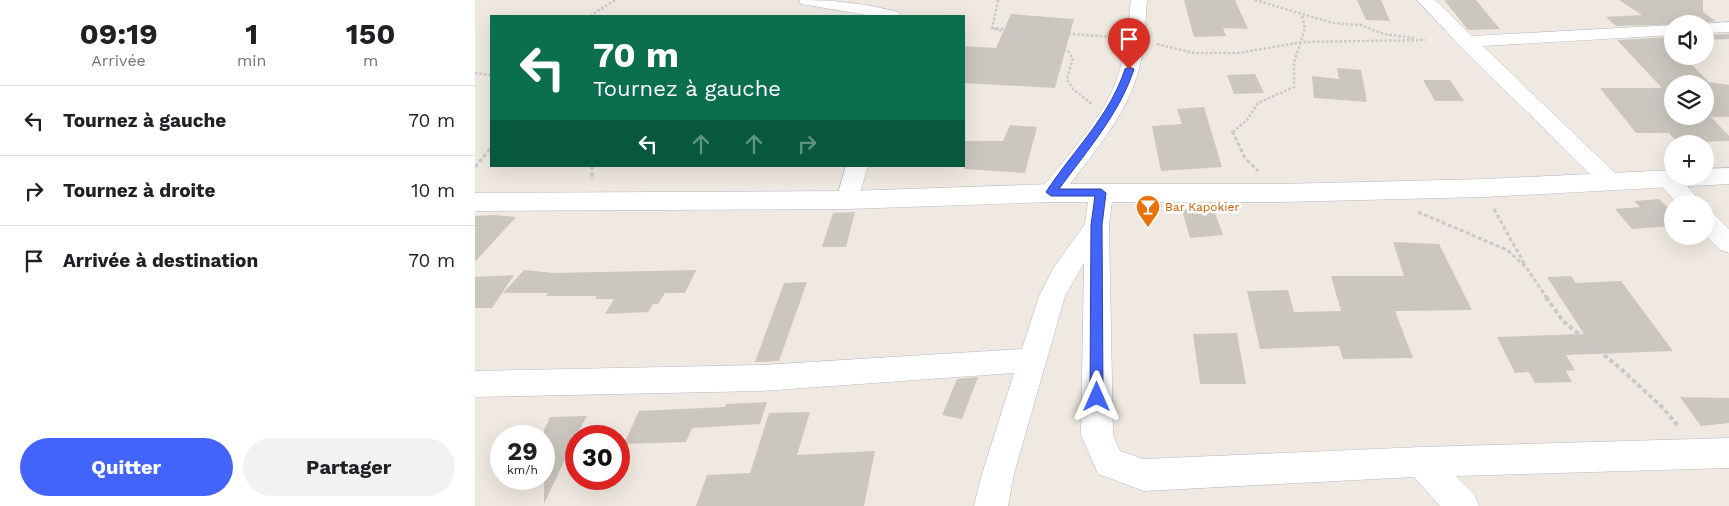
<!DOCTYPE html>
<html lang="fr">
<head>
<meta charset="utf-8">
<style>
	body { margin:0; font-family:"Work Sans",sans-serif; background:#f2f2f2; color:#202124; height:100vh; display:flex; flex-direction:column; font-size:19px; white-space:nowrap }
	* { box-sizing:border-box; margin:0 }
	p { font-size:16px; color:#757577 }
	.icon { flex:none; width:28px; height:28px; fill:none; stroke:currentColor; stroke-width:2; stroke-linecap:round; stroke-linejoin:round }
	.map { position:relative; flex:1; overflow:hidden }
	.panel { display:flex; flex-direction:column; background:#fff; width:475px }
	.panel>* { flex:none }
	.hud { position:absolute; left:15px; top:15px; width:475px; height:152px; border-radius:0px; box-shadow:0 5px 20px #0002; background:#0b6e4f; color:#fff; overflow:hidden }
	.buttons { position:absolute; left:1189px; top:15px; display:grid; gap:10px }
	.buttons a { display:grid; place-items:center; width:50px; height:50px; border-radius:50%; background:#fff; box-shadow:0 5px 20px #0002; font-size:25px }
	.speed { position:absolute; left:15px; top:425px; display:flex; gap:10px; font-size:25px; font-weight:700; text-align:center }
	.speed>* { display:grid; place-content:center; width:65px; height:65px; border-radius:50%; background:#fff; box-shadow:0 5px 20px #0002; line-height:1 }
	.speed small { font-size:12px; font-weight:400 }
	.speed .limit { border:8px solid #d22; background:#fff; color:#111 }
	.pin { position:absolute; display:grid; place-items:center; width:42px; height:42px; color:#fff; margin:-51px -21px; border-radius:50% 50% 50% 0; rotate:-45deg; box-shadow:0 0 5px #0007 }
	.pin .icon { rotate:45deg }
	.me { position:absolute; width:55px; margin:-28px; rotate:0deg; stroke-linejoin:round; filter:drop-shadow(0 0 4px #0008) }
	.turn { display:flex; align-items:center; gap:18px; height:105px; padding:0 20px; font-size:22px }
	.turn .icon { width:65px; height:65px; stroke-width:2.5 }
	.turn b { display:block; font-size:35px; line-height:42px }
	.lanes { display:flex; align-items:center; height:48px; padding:0 20px; background:#0003; justify-content:center; gap:25px; direction:ltr }
	.lanes .off { opacity:.35 }
	.eta { display:flex; justify-content:space-evenly; align-items:center; height:85px; text-align:center }
	.eta b { font-size:30px; font-weight:700; line-height:35px }
	.primary-button { display:flex; gap:10px; margin-top:auto; padding:10px 20px }
	.primary-button a { flex:1; height:58px; border-radius:30px; background:#4264fb; color:#fff; font-size:20px; font-weight:700; line-height:58px; text-align:center }
	.primary-button a+a { background:#f2f2f2; color:#202124 }
	ul { padding:0; list-style:none }
	li { display:flex; align-items:center; gap:15px; height:70px; padding:0 20px; border-top:1px solid #e0e0e0 }
	li div { flex:1 }
	li b { display:block; font-size:19px }
	li em { font-style:normal }
	main { display:flex; flex:1; min-height:0 }
	.map>svg:first-child { display:block }
</style>
</head>
<body>
<main>
<section class="panel">
<div class="eta">
<div><b>09:19</b><p>Arrivée</p></div>
<div><b>1</b><p>min</p></div>
<div><b>150</b><p>m</p></div>
</div>
<ul>
<li><svg class="icon" aria-label="left" viewBox="0 0 24 24"><path d="M17 20v-9H6M10 6l-5 5 5 5"/></svg><div><b>Tournez à gauche</b></div><em>70 m</em></li>
<li><svg class="icon" aria-label="right" viewBox="0 0 24 24"><path d="M7 20v-9h11M14 6l5 5-5 5"/></svg><div><b>Tournez à droite</b></div><em>10 m</em></li>
<li><svg class="icon" aria-label="arrive" viewBox="0 0 24 24"><path d="M6 21V4h12l-3 4 3 4H6"/></svg><div><b>Arrivée à destination</b></div><em>70 m</em></li>
</ul>
<div class="primary-button"><a>Quitter</a><a>Partager</a></div>
</section>
<div class="map">
<svg width="1254" height="506" viewBox="0 0 1254 506">
	<rect width="100%" height="100%" fill="#efe9e1"/>
	<!-- building -->
	<path fill="#cbc7bf" fill-rule="evenodd" d="M709,0H760L773,29L748,28L751,36L719,37Z
		M882,0H906L915,21L891,20Z
		M969,0H1001L1025,29L993,30Z
		M1144,0H1228V12L1240,21L1224,24L1141,26L1131,17L1167,15Z
		M536,14L599,19L580,88L489,83V46L521,48Z
		M1254,34V39L1230,40V35Z
		M1198,37V40H1191L1198,46V56H1208L1234,82L1254,85V117H1236L1254,136V141L1203,143L1194,133H1161L1125,88H1187L1142,40ZM1198,84H1230V116H1198Z
		M862,68L886,70L892,102L839,98L837,76L864,79Z
		M780,74L789,93L759,94L752,75Z
		M948,80H975L989,101H960Z
		M729,107L747,167L686,171L677,126L707,124L702,109Z
		M535,125L562,127L550,173L489,169V141H528Z
		M1184,199L1198,213V226L1157,229L1140,209L1165,207L1159,201Z
		M738,207L748,235L715,238L707,210Z
		M380,212L371,247H347L358,213Z
		M20,215L41,217L0,262V216Z
		M918,242L964,244L997,310L920,311L938,358L868,359L864,346L785,349L772,291L813,290L819,312L866,311L856,276H929Z
		M49,270L79,273L221,270L210,293H190L183,304H178L173,312L130,314L139,299H120L122,296H71L73,293H28Z
		M39,275L17,308H0V277Z
		M1096,276L1101,283L1146,281L1198,351L1091,355L1100,370L1091,371L1097,382L1060,383L1054,372L1040,373L1022,337L1109,334L1072,277Z
		M332,282L304,361L280,362L309,283Z
		M762,333L771,384H725L718,334Z
		M503,377L487,419L467,415L482,379Z
		M1205,397L1254,398V423L1226,426Z
		M292,402L285,424L217,428L211,442L149,444L164,411L250,407L251,404Z
		M335,412L322,455L400,451L389,506H221L232,475L275,473L294,413Z
		M112,416L101,436L69,504V430L75,417Z"/>
	<g fill="none" stroke-linecap="round" stroke-linejoin="round">
		<defs>
			<path id="street" d="M324,0C361,0 387,3 423,12L426,16H397L332,5L326,4Z
				M656,0H672C670,25 670,52 662,76C648,122 612,160 584,199L576,201L568,199L564,193L568,187C594,153 629,118 643,76C651,52 653,25 656,0Z
				M942,0H960L997,36L1198,25V35L1008,46L1142,175L1145,180L1142,185L1134,188L1126,185L985,46Z
				M1254,22V32L1230,33V24H1226Z
				M371,166H393L381,206L373,208L365,206L361,200Z
				M1192,171L1198,173V176H1203L1228,204H1202L1181,179L1184,174Z
				M626,185L634,187L638,193L634,225L638,435L645,451L669,459L946,447L1254,438V468L981,476L999,494L1004,506H965L939,477L669,491L623,474L606,435L609,263L590,296L539,474L533,506H499L507,474L539,373L286,391L0,397V371L286,365L547,349L564,296L579,267L610,224L614,193L618,187Z
				M1230,211L1238,213L1254,229V253L1245,250L1230,234Z"/>
			<path id="secondary" d="M1254,168V184L1010,197L805,202H576L373,209L0,211V193L373,191L576,184H805L1010,179L1198,170V176H1230V169Z"/>
		</defs>
		<!-- street casing -->
		<use href="#street" stroke="#b4b7c1" stroke-width="1"/>
		<!-- secondary casing -->
		<use href="#secondary" stroke="#b4b7c1" stroke-width="1"/>
		<!-- path-far2 -->
		<path stroke="#c9c9c9" stroke-width="2.5" stroke-dasharray="2.5 2" stroke-linecap="butt" d="M523,0L517,28L593,51L598,58L592,79L598,89L617,104
			M780,0L858,23L885,25L909,34L939,38
			M115,16L140,0
			M517,28L639,37
			M682,44L719,53H763L828,42L951,40
			M0,73L16,75
			M758,132L772,120L783,103L819,87V62L830,29L827,15"/>
		<!-- path-far1 -->
		<path stroke="#c9c9c9" stroke-width="3" stroke-dasharray="4 2.5" stroke-linecap="butt" d="M757,131L770,158L783,171
			M117,166V180
			M0,167L16,148
			M1019,209L1050,265
			M943,212L1032,250L1051,267L1072,298"/>
		<!-- path -->
		<path stroke="#c9c9c9" stroke-width="4" stroke-dasharray="4.5 3" stroke-linecap="butt" d="M1071,297L1088,321L1146,369L1188,408L1203,426"/>
		<!-- street -->
		<use href="#street" fill="#fff" fill-rule="evenodd"/>
		<!-- secondary -->
		<use href="#secondary" fill="#fff" fill-rule="evenodd"/>
	</g>
	<!-- route -->
	<path fill="#4264fb" stroke="#2b41a3" d="M654,67L659,69C645,113 611,152 584,189H626L631,193L627,225L628,397L626,401L622,403L617,401L615,397L616,225L620,196H576L571,192C597,152 635,116 650,69Z"/>
	<!-- icons -->
	<defs>
		<symbol id="bar-pin" viewBox="-11 -11 22 30"><path d="M0 17L-7.5 6A9.5 9.5 0 1 1 7.5 6Z" fill="#e8710a" stroke="#fff"/><path d="M-6-5H6L.8 .8V4.5H3.5V6h-7V4.5H-.8V.8Z" fill="#fff"/></symbol>
	</defs>
	<g fill-rule="evenodd">
		<use href="#bar-pin" x="659" y="193" width="28" height="38"/>
	</g>
	<g text-anchor="middle" stroke-width="5" stroke-linejoin="round" paint-order="stroke">
		<!-- food labels -->
		<g font-size="12" fill="#c56008" stroke="#fff" text-anchor="start">
			<text x="690" y="211">Bar Kapokier</text>
		</g>
	</g>
</svg>
<div class="buttons">
<a><svg class="icon" aria-label="sound" viewBox="0 0 24 24"><path d="M4 9h4l5-4v14l-5-4H4zM17 9q2 3 0 6"/></svg></a>
<a><svg class="icon" aria-label="layers" viewBox="0 0 24 24"><path d="M12 4l9 5-9 5-9-5zM3 14l9 5 9-5"/></svg></a>
<a>+</a>
<a>−</a>
</div>
<div class="speed"><div>29<small>km/h</small></div><div class="limit">30</div></div>
<div class="pin" style="left:654px;top:69px;background:#d93025"><svg class="icon" aria-label="arrive" viewBox="0 0 24 24"><path d="M6 21V4h12l-3 4 3 4H6"/></svg></div>
<svg class="me" style="left:622px;top:397px" viewBox="-20 -20 40 40"><path d="M0-17L14 15 0 8-14 15z" fill="#4264fb" stroke="#fff" stroke-width="4"/></svg>
<div class="hud">
<div class="turn"><svg class="icon" aria-label="left" viewBox="0 0 24 24"><path d="M17 20v-9H6M10 6l-5 5 5 5"/></svg><div><b>70 m</b>Tournez à gauche</div></div>
<div class="lanes"><svg class="icon" aria-label="left" viewBox="0 0 24 24"><path d="M17 20v-9H6M10 6l-5 5 5 5"/></svg><svg class="icon off" aria-label="ahead" viewBox="0 0 24 24"><path d="M12 20V5M6 11l6-6 6 6"/></svg><svg class="icon off" aria-label="ahead" viewBox="0 0 24 24"><path d="M12 20V5M6 11l6-6 6 6"/></svg><svg class="icon off" aria-label="right" viewBox="0 0 24 24"><path d="M7 20v-9h11M14 6l5 5-5 5"/></svg></div>
</div>
</div>
</main>
</body>
</html>
